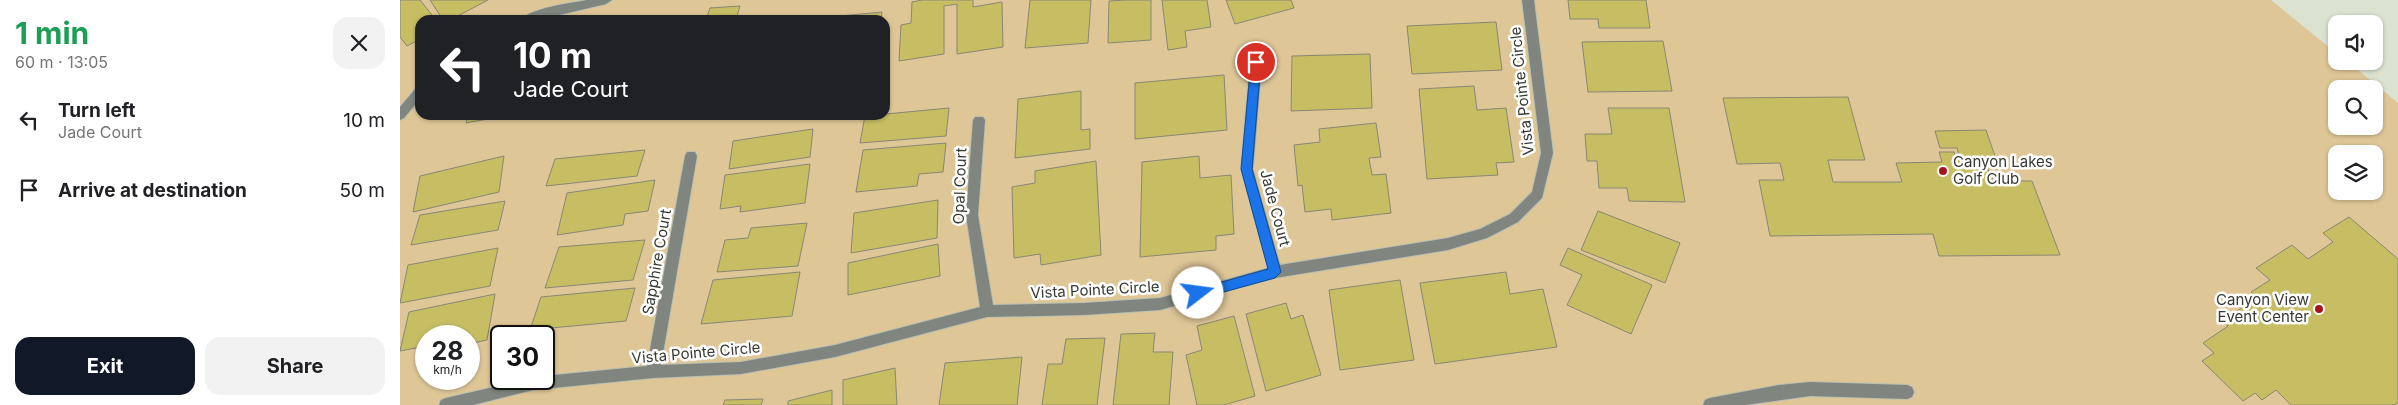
<!DOCTYPE html>
<html lang="en">
<head>
<meta charset="utf-8">
<style>
	body { margin:0; font-family:Inter,sans-serif; background:#f2f2f2; color:#202124; height:100vh; display:flex; flex-direction:column; font-size:19px; white-space:nowrap }
	* { box-sizing:border-box; margin:0 }
	p { font-size:16px; color:#757577 }
	.icon { flex:none; width:28px; height:28px; fill:none; stroke:currentColor; stroke-width:2; stroke-linecap:round; stroke-linejoin:round }
	.map { position:relative; flex:1; overflow:hidden }
	.drawer { display:flex; flex-direction:column; background:#fff; width:400px }
	.drawer>* { flex:none }
	.top-card { position:absolute; left:15px; top:15px; width:475px; height:105px; border-radius:15px; box-shadow:0 1px 4px #0004; background:#202124; color:#fff; overflow:hidden }
	.tools { position:absolute; left:1928px; top:15px; display:grid; gap:10px }
	.tools a { display:grid; place-items:center; width:55px; height:55px; border-radius:10px; background:#fff; box-shadow:0 1px 4px #0004; font-size:25px }
	.speed { position:absolute; left:15px; top:325px; display:flex; gap:10px; font-size:25px; font-weight:700; text-align:center }
	.speed>* { display:grid; place-content:center; width:65px; height:65px; border-radius:50%; background:#fff; box-shadow:0 1px 4px #0004; line-height:1 }
	.speed small { font-size:12px; font-weight:400 }
	.speed .limit { border:2px solid #111; border-radius:8px; background:#fff; color:#111 }
	.pin { position:absolute; display:grid; place-items:center; width:42px; height:42px; color:#fff; margin:-21px; border:2px solid #fff; border-radius:50%; box-shadow:0 1px 5px #0007 }
	.me { position:absolute; width:55px; margin:-28px; rotate:75deg; stroke-linejoin:round; filter:drop-shadow(0 0 4px #0008) }
	.turn { display:flex; align-items:center; gap:18px; height:105px; padding:0 15px; font-size:22px }
	.turn .icon { width:65px; height:65px; stroke-width:2.5 }
	.turn b { display:block; font-size:35px; line-height:42px }
	.round { display:grid; place-items:center; flex:none; width:52px; height:52px; border-radius:15px; background:#f2f2f2 }
	.summary { display:flex; align-items:center; justify-content:space-between; height:85px; padding:0 15px }
	h1 { font-size:30px; font-weight:700; line-height:38px; color:#1e9e55 }
	.button { display:flex; gap:10px; margin-top:auto; padding:10px 15px }
	.button a { flex:1; height:58px; border-radius:15px; background:#111827; color:#fff; font-size:20px; font-weight:700; line-height:58px; text-align:center }
	.button a+a { background:#f2f2f2; color:#202124 }
	ul { padding:0; list-style:none }
	li { display:flex; align-items:center; gap:15px; height:70px; padding:0 15px }
	li div { flex:1 }
	li b { display:block; font-size:19px }
	li em { font-style:normal }
	main { display:flex; flex:1; min-height:0 }
	.map>svg:first-child { display:block }
</style>
</head>
<body>
<main>
<section class="drawer">
<div class="summary"><div><h1>1 min</h1><p>60 m · 13:05</p></div><a class="round"><svg class="icon" aria-label="close" viewBox="0 0 24 24"><path d="M6 6l12 12M18 6L6 18"/></svg></a></div>
<ul>
<li><svg class="icon" aria-label="left" viewBox="0 0 24 24"><path d="M17 20v-9H6M10 6l-5 5 5 5"/></svg><div><b>Turn left</b><p>Jade Court</p></div><em>10 m</em></li>
<li><svg class="icon" aria-label="arrive" viewBox="0 0 24 24"><path d="M6 21V4h12l-3 4 3 4H6"/></svg><div><b>Arrive at destination</b></div><em>50 m</em></li>
</ul>
<div class="button"><a>Exit</a><a>Share</a></div>
</section>
<div class="map">
<svg width="1998" height="405" viewBox="0 0 1998 405">
	<rect width="100%" height="100%" fill="#dbe2cf"/>
	<!-- green -->
	<path fill="#dec697" fill-rule="evenodd" d="M0,0H1871L1936,53V61H1947L1998,103V405H0ZM20,20H485V115H20ZM1936,89H1974V126H1936ZM1936,154H1974V191H1936ZM26,336H69V379H26ZM101,336H144V379H101Z"/>
	<!-- building -->
	<path fill="#c7be64" stroke="#898775" d="M0,0H20L36,20H20V39L7,46L0,37Z
		M30,0H88L50,20H43Z
		M522,0H573V7L602,2L603,47L557,54V4L544,6V54L499,61L501,25L511,23L512,2Z
		M630,0H691L688,43L625,48Z
		M726,0H751V40L708,43L709,1Z
		M762,0H807L811,27L785,31L787,47L768,50Z
		M826,0H891L894,8L835,24Z
		M1168,0H1246L1250,28H1199L1198,19H1170Z
		M340,6L336,20H306L310,8Z
		M482,12L481,20H419V18Z
		M1096,22L1102,70L1012,74L1007,26Z
		M1263,41L1272,91L1188,92L1182,42Z
		M970,54L972,108L891,111L892,56Z
		M824,75L827,130L735,139V83Z
		M1074,86L1077,110L1106,108L1114,162L1096,163L1098,175L1027,179L1019,89Z
		M681,91V130L690,129V149L615,158L618,99Z
		M1448,97L1465,160H1428L1433,182H1502L1496,163L1542,162L1539,152H1554L1555,155H1559L1557,148H1540L1535,131L1586,130L1597,162L1586,163L1591,179L1620,178L1621,181H1632L1660,255L1539,256L1533,234L1370,236L1359,180H1384L1380,163L1337,164L1323,98Z
		M549,108L546,136L460,143L465,116Z
		M1208,108H1269L1285,202L1229,201L1227,188H1199L1197,161H1187L1185,134H1212Z
		M68,115H110L66,123Z
		M976,123L981,157L969,158L972,175L986,174L991,213L932,220L931,209L905,212L902,185L898,186L894,145L920,142L919,129Z
		M413,129L410,157L329,169L333,141Z
		M546,143L543,172L519,174L517,186L456,192L463,150Z
		M245,150L237,176L146,186L155,159Z
		M104,156L99,192L13,212L20,176Z
		M799,156L800,178L831,175L834,234L816,236V250L740,257L742,162Z
		M696,161L701,255L641,265L640,254L614,258L612,187L635,183V171Z
		M410,164L405,203L340,212L341,206L320,209L325,175Z
		M255,180L248,211L225,214L223,225L157,235L167,193Z
		M538,200L537,238L451,253L454,213Z
		M105,201L98,230L11,245L20,215Z
		M1198,211L1280,243L1265,283L1181,250Z
		M1949,217L1998,259V403L1994,405H1891L1876,390L1862,400L1855,393L1843,401L1802,361L1814,353L1803,343L1828,326L1822,321L1857,298L1851,292L1870,280L1856,268L1892,245L1908,259L1933,242L1923,233Z
		M407,223L398,266L317,272L325,240L348,238L351,228Z
		M245,240L233,280L145,288L159,247Z
		M538,244L540,276L448,295V263Z
		M98,248L90,286L0,303L8,265Z
		M1168,248L1252,285L1231,334L1167,305L1182,275L1160,265Z
		M400,272L392,316L301,324L313,280Z
		M1106,272L1110,294L1143,289L1157,347L1035,364L1020,283Z
		M1000,280L1014,360L940,370L929,290Z
		M235,288L226,321L130,330L141,297Z
		M95,294L87,340L69,344V336H26V353L19,355L21,347L0,351L9,312Z
		M886,303L891,319L903,315L921,375L866,391L846,314Z
		M834,316L855,396L824,405H797L786,355L802,350L797,326Z
		M755,333L753,352H773L769,405H713L721,334Z
		M705,338L697,405H642L648,364H662L666,339Z
		M622,357L617,405H539L545,363Z
		M495,368L497,405H443V380Z
		M432,390V405H388V401Z
		M363,399L361,405H323L325,400Z"/>
	<g fill="none" stroke-linecap="round" stroke-linejoin="round">
		<defs>
			<path id="minor" d="M187,0H212L206,4L138,20H121C129,8 172,3 187,0Z
				M1122,0H1134L1153,153L1142,198L1118,222L1087,238L1048,250L875,278L760,310L684,315L587,317L435,357L341,374L253,378L133,390L73,405H39L41,400L46,398L128,379H144V376L247,366L285,156L287,152H295L297,156L261,365L341,362L435,345L580,307L566,215L573,120L575,117H583L585,120L578,215L593,305L684,303L760,298L868,268L841,169L850,62L856,57L862,62L853,169L880,265L1048,238L1080,229L1110,214L1132,192L1141,153Z
				M20,86V99L4,118L0,120V107L16,88Z
				M1410,382L1507,385L1512,387L1514,392L1512,397L1507,399L1410,396L1345,405H1303L1305,400L1310,398L1379,385Z"/>
		</defs>
		<!-- minor casing -->
		<use href="#minor" stroke="#bac0b0" stroke-width="2"/>
		<!-- minor -->
		<use href="#minor" fill="#80857f" fill-rule="evenodd"/>
	</g>
	<!-- route -->
	<path fill="#1a73e8" stroke="#114b97" d="M856,58L861,62L852,169L881,272L875,278L798,299L792,293L794,290L868,269L841,169L851,62Z"/>
	<!-- markers -->
	<g fill="#a9131e" stroke="#fff" stroke-width="2">
		<circle cx="1543" cy="171" r="5"/>
		<circle cx="1919" cy="309" r="5"/>
	</g>
	<g text-anchor="middle" stroke-width="5" stroke-linejoin="round" paint-order="stroke">
		<!-- street labels -->
		<g font-size="15" fill="#373a32" stroke="#fff">
			<text transform="translate(1122 91) rotate(-96)" y="5">Vista Pointe Circle</text>
			<text transform="translate(560 186) rotate(-88)" y="5">Opal Court</text>
			<text transform="translate(875 208) rotate(75)" y="5">Jade Court</text>
			<text transform="translate(257 262) rotate(-80)" y="5">Sapphire Court</text>
			<text transform="translate(695 290) rotate(-3)" y="5">Vista Pointe Circle</text>
			<text transform="translate(296 353) rotate(-5)" y="5">Vista Pointe Circle</text>
		</g>
		<!-- poi labels -->
		<g font-size="15" fill="#373a32" stroke="#fff" text-anchor="start">
			<text x="1553" y="167">Canyon Lakes<tspan x="1553" dy="17">Golf Club</tspan></text>
			<text x="1909" y="305" text-anchor="end">Canyon View<tspan x="1909" dy="17">Event Center</tspan></text>
		</g>
	</g>
</svg>
<div class="tools">
<a><svg class="icon" aria-label="sound" viewBox="0 0 24 24"><path d="M4 9h4l5-4v14l-5-4H4zM17 9q2 3 0 6"/></svg></a>
<a><svg class="icon" aria-label="search" viewBox="0 0 24 24"><circle cx="10" cy="10" r="6"/><path d="M15 15l6 6"/></svg></a>
<a><svg class="icon" aria-label="layers" viewBox="0 0 24 24"><path d="M12 4l9 5-9 5-9-5zM3 14l9 5 9-5"/></svg></a>
</div>
<div class="speed"><div>28<small>km/h</small></div><div class="limit">30</div></div>
<div class="pin" style="left:856px;top:62px;background:#d93025"><svg class="icon" aria-label="arrive" viewBox="0 0 24 24"><path d="M6 21V4h12l-3 4 3 4H6"/></svg></div>
<svg class="me" style="left:798px;top:293px" viewBox="-20 -20 40 40"><circle r="19" fill="#fff"/><path d="M0-13L10 11 0 6-10 11z" fill="#1a73e8"/></svg>
<div class="top-card">
<div class="turn"><svg class="icon" aria-label="left" viewBox="0 0 24 24"><path d="M17 20v-9H6M10 6l-5 5 5 5"/></svg><div><b>10 m</b>Jade Court</div></div>
</div>
</div>
</main>
</body>
</html>
